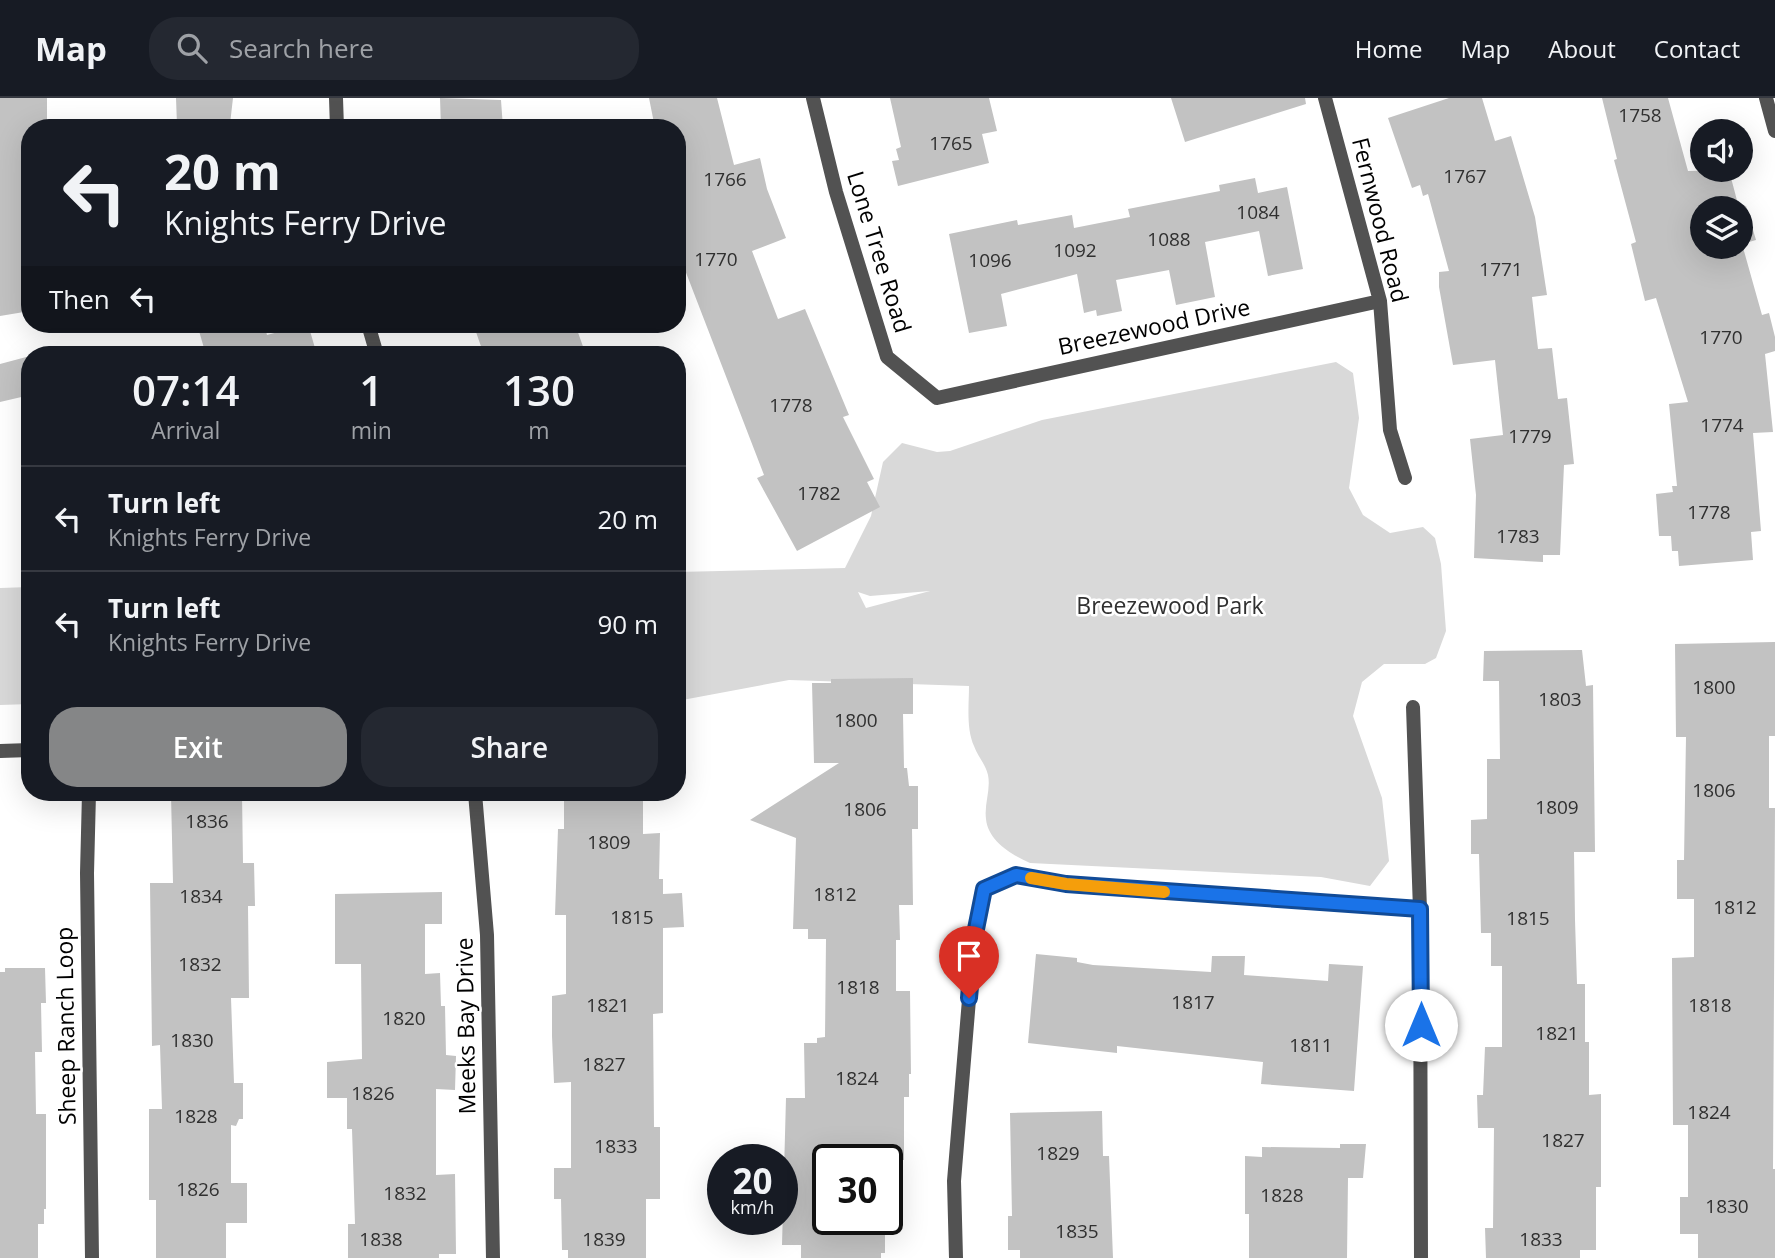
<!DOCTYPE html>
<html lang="en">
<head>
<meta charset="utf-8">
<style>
	body { margin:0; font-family:"Open Sans",sans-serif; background:#242831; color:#f1f3f6; height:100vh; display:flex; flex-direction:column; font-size:26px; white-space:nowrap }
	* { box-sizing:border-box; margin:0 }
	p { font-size:23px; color:#9ea1a6 }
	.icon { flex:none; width:38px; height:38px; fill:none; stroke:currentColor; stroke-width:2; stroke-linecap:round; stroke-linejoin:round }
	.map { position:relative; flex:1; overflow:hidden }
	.panel { position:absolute; left:21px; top:248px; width:665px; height:455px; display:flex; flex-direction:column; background:#171b24; border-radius:28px; box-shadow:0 7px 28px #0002 }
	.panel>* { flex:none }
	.hud { position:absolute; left:21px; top:21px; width:665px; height:214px; border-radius:28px; box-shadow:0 7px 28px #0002; background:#171b24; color:#f1f3f6; overflow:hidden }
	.buttons { position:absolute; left:1690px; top:21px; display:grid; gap:14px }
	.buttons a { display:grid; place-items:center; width:63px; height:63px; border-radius:50%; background:#171b24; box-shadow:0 7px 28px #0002; font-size:35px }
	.speed { position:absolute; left:707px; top:1046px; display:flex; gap:14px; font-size:35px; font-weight:700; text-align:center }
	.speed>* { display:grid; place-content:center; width:91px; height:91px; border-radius:50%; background:#171b24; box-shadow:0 7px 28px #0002; line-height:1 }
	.speed small { font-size:18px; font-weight:400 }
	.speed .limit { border:4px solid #111; border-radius:10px; background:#fff; color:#111 }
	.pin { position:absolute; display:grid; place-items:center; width:60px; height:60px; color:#fff; margin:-72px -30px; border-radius:50% 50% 50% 0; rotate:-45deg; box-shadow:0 0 7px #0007 }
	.pin .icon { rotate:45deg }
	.me { position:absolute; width:77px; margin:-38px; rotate:0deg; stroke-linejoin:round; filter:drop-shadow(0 0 5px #0008) }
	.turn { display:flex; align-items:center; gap:24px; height:147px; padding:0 28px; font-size:32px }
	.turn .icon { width:91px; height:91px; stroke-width:2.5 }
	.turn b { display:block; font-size:49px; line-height:60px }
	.then { display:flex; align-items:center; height:66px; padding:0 28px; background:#0003; gap:14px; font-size:26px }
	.eta { display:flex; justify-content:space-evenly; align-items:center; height:119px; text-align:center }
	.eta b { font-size:42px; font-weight:600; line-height:49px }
	.action { display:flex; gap:14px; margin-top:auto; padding:14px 28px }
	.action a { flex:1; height:80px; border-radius:28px; background:#858687; color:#fff; font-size:28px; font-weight:600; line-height:80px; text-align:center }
	.action a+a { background:#242831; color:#f1f3f6 }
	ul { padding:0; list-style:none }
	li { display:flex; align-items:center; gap:21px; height:105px; padding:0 28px; border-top:2px solid #363941 }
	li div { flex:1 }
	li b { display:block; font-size:26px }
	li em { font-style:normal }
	header { display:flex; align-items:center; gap:42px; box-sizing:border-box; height:98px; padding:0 35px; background:#171b24; border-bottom:2px solid #363941 }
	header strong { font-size:33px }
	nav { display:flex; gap:38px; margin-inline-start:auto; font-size:24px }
	.search { width:490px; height:63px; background:#242831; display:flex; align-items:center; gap:18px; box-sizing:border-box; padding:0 24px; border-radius:28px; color:#9ea1a6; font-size:26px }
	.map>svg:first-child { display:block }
</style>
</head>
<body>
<header>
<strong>Map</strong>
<div class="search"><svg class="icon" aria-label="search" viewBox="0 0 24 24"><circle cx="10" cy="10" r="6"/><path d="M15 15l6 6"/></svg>Search here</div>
<nav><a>Home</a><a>Map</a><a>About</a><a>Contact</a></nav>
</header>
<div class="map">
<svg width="1775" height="1160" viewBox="0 0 1775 1160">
	<rect width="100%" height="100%" fill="#fff"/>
	<!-- green -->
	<path fill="#d9d9d9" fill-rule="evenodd" d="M1336,264L1353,275L1359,320L1349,390L1363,417L1390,435L1423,429L1435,440L1441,466L1446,533L1436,560L1425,566H1384L1362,584L1353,618L1382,700L1389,763L1370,788L1321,779L1030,765C1012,757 988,743 986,721C984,706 991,692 988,677C985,665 978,659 974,648C966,630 969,607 969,588L789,582L677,603V474L845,470L871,418L883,364L902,345L937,354L950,353L1042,322ZM930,493L866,510L858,494L870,498Z
		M30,489V606L0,607V490Z"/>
	<!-- building -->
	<path fill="#c2c2c2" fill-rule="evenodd" d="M0,0H47V30H30V213L0,218Z
		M176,0H233L230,26L177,27Z
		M440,0L501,2L503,30H441Z
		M649,0H717L734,67L760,60L767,91L786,140L752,153L778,221L805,211L849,317L843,319L874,381L867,384L880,409L797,453L757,380L764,377L685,172L677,174V30H655Z
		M890,0H989L997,33L982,36L989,65L898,88L892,63L899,62L896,51L901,49Z
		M1171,0H1305L1306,6L1185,44Z
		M1449,0H1482L1495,43L1511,38L1535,119L1547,197L1532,199L1538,251L1552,250L1558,301L1567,300L1574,366L1564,367L1560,457H1543V464L1474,460L1476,397L1470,341L1503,337L1495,262L1453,267L1439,189V174L1449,173L1428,96L1423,98L1420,87L1412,90L1388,20Z
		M1602,0H1668L1688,73L1723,72L1725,78L1730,76L1739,110L1746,108L1756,142L1742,146L1762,217L1769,215L1775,239V253L1765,256L1773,334L1753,335L1761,433L1751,434L1753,462L1679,468L1678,453H1672L1671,438H1659L1656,396L1673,394L1672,388H1677L1669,306L1688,304L1656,200L1645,203L1631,146L1636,144L1614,62L1617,61ZM1703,110H1741V149H1703Z
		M1255,80L1258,95L1287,89L1303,171L1268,178L1259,133L1205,144L1215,199L1176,207L1169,172L1116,182L1122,213L1097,218L1096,212L1084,215L1077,176L1001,196L1007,228L969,235L949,136L1017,122L1018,127L1072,117L1074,130L1130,119L1128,111L1220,93L1219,87Z
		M197,226H264L267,237L308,226L317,257H206Z
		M498,226H575L586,257H484L476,234Z
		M30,258V297L0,304V266Z
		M1775,544V638H1769V710H1775L1773,1071H1775V1160H1698V1136H1680V1099H1688V1027H1673L1672,860L1694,859V801H1677V762H1684L1686,639H1676L1675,546Z
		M1582,552L1586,588L1593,587L1595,754H1574L1575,822L1577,886H1585V944H1589V997L1601,996V1089H1596V1152H1580V1160H1486L1485,1130H1493L1494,1030H1478L1477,997H1483L1485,949H1502V868H1491V835H1481L1479,756H1471V722L1487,721V661H1500L1499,583H1483L1484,553Z
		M913,580V616H903L904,670H907L909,688H918V731H912L913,807H899L900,842H896V893H910L911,976H909V999H904V1062H828V1122H885V1155H881V1160H801V1147H782L786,1000H805L804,945H817V940L825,939L826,841H808V831H793L796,740L750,722L839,665H814L812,585H831V581Z
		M171,696H242L243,765H254L255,808H248L249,900H231L234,985H243V1021H239L236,1028L231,1027V1085H247V1125H226V1160H156V1102H149V1011H162L160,947L152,948L150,785H173Z
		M643,698V736L660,735L659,781H663V796L682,795L684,829L663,830V915L653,916L654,1029H660V1101H646V1160H568V1152H562L561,1101H554V1070H571V984L554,985L552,938V898L566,896V817H555L558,731H564V701Z
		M442,794V826H425V876L440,875L441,908H445L446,957L456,958L455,992L436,991V1077L455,1076L456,1156H439V1160H348V1126H355L352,1031H347V1000H327V964L362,961L361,866H335V796Z
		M1036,856L1077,860V864L1093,867L1211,874L1212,858H1245L1244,877L1328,883L1329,866L1363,868L1354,993L1261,986L1263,964L1117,948V955L1028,945Z
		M5,870H45L46,905H41L42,954H35L36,1016H46V1111H44V1126H38V1160H0V874H5Z
		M1102,1013L1103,1058H1109L1113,1160H1020V1152H1008V1118H1012L1010,1015Z
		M1340,1046H1366L1363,1080H1348L1347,1160H1249V1116H1245V1058L1262,1059V1049L1340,1050Z"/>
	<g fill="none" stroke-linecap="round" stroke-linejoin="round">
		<!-- minor -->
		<path stroke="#525252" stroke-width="14" d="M336,0L337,30
			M813,0L836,94L887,259L937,300L1380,203
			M1325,0L1380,203L1390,332L1405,380
			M1766,0L1775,33
			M368,226L377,257
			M1413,609L1420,812L1421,1160
			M0,653L30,652
			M89,695L87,775L92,1160
			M475,695L487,837L493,1160
			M956,1160L954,1083L974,841L984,791L1016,777L1066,786L1420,812"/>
	</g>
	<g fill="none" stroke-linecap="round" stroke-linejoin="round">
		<defs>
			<path id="route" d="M969,900L974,841L984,791L1016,777L1066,786L1420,811L1421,927"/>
		</defs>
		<!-- route casing -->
		<use href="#route" stroke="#114b97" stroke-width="18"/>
		<!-- route -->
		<use href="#route" stroke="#1a73e8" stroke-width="12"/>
		<!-- slow -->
		<path stroke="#f59e0b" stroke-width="12" d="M1031,780L1066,786L1164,794"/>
	</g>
	<g text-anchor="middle" stroke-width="5" stroke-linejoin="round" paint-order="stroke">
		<!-- number labels -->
		<g font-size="19" fill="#303030">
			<text x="1640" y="24">1758</text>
			<text x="951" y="52">1765</text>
			<text x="1465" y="85">1767</text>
			<text x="725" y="88">1766</text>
			<text x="1258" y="121">1084</text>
			<text x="1169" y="148">1088</text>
			<text x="1075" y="159">1092</text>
			<text x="716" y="168">1770</text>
			<text x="990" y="169">1096</text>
			<text x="1501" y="178">1771</text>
			<text x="1721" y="246">1770</text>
			<text x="791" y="314">1778</text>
			<text x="1722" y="334">1774</text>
			<text x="1530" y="345">1779</text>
			<text x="819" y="402">1782</text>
			<text x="1709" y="421">1778</text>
			<text x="1518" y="445">1783</text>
			<text x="1714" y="596">1800</text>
			<text x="1560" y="608">1803</text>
			<text x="856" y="629">1800</text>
			<text x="1714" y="699">1806</text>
			<text x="1557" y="716">1809</text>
			<text x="865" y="718">1806</text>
			<text x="207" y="730">1836</text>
			<text x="609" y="751">1809</text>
			<text x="835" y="803">1812</text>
			<text x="201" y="805">1834</text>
			<text x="1735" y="816">1812</text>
			<text x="632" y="826">1815</text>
			<text x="1528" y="827">1815</text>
			<text x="200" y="873">1832</text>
			<text x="858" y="896">1818</text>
			<text x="1193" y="911">1817</text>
			<text x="608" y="914">1821</text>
			<text x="1710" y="914">1818</text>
			<text x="404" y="927">1820</text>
			<text x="1557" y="942">1821</text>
			<text x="192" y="949">1830</text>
			<text x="1311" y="954">1811</text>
			<text x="604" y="973">1827</text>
			<text x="857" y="987">1824</text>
			<text x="373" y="1002">1826</text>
			<text x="1709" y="1021">1824</text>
			<text x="196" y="1025">1828</text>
			<text x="1563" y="1049">1827</text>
			<text x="616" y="1055">1833</text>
			<text x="1058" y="1062">1829</text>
			<text x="198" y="1098">1826</text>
			<text x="405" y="1102">1832</text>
			<text x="1282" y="1104">1828</text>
			<text x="1727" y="1115">1830</text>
			<text x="1077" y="1140">1835</text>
			<text x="381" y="1148">1838</text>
			<text x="604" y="1148">1839</text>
			<text x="1541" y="1148">1833</text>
		</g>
		<!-- street labels -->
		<g font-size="23" fill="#000" stroke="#fff">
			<text transform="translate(1380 122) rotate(76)" y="8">Fernwood Road</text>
			<text transform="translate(879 154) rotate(73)" y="8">Lone Tree Road</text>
			<text transform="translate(1154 229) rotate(-12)" y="8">Breezewood Drive</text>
			<text transform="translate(66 928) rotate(-91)" y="8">Sheep Ranch Loop</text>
			<text transform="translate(466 928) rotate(-91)" y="8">Meeks Bay Drive</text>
		</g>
		<!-- park labels -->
		<g font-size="23" fill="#303030" stroke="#fff">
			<text x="1170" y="516">Breezewood Park</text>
		</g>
	</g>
</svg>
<div class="buttons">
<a><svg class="icon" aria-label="sound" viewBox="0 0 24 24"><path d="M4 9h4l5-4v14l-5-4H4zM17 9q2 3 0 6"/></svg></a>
<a><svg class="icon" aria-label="layers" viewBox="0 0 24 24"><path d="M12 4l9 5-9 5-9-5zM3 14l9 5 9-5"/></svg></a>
</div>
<div class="speed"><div>20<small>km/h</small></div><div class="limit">30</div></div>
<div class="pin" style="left:969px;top:900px;background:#d93025"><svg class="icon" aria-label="arrive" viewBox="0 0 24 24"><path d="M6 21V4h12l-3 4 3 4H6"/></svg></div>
<svg class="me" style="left:1421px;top:927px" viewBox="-20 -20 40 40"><circle r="19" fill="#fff"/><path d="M0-13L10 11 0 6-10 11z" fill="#1a73e8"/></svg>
<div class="hud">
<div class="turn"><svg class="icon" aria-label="left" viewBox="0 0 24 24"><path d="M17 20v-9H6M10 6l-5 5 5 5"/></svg><div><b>20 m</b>Knights Ferry Drive</div></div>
<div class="then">Then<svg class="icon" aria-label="left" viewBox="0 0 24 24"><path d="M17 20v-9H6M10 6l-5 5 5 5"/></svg></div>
</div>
<section class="panel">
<div class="eta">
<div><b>07:14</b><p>Arrival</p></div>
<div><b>1</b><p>min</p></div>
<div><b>130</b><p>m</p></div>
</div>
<ul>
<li><svg class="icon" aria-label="left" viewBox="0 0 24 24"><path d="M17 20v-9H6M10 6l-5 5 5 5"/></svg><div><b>Turn left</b><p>Knights Ferry Drive</p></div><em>20 m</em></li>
<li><svg class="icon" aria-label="left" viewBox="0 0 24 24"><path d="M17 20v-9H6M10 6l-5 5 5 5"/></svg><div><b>Turn left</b><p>Knights Ferry Drive</p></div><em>90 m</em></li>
</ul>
<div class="action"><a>Exit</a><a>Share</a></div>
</section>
</div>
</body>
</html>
